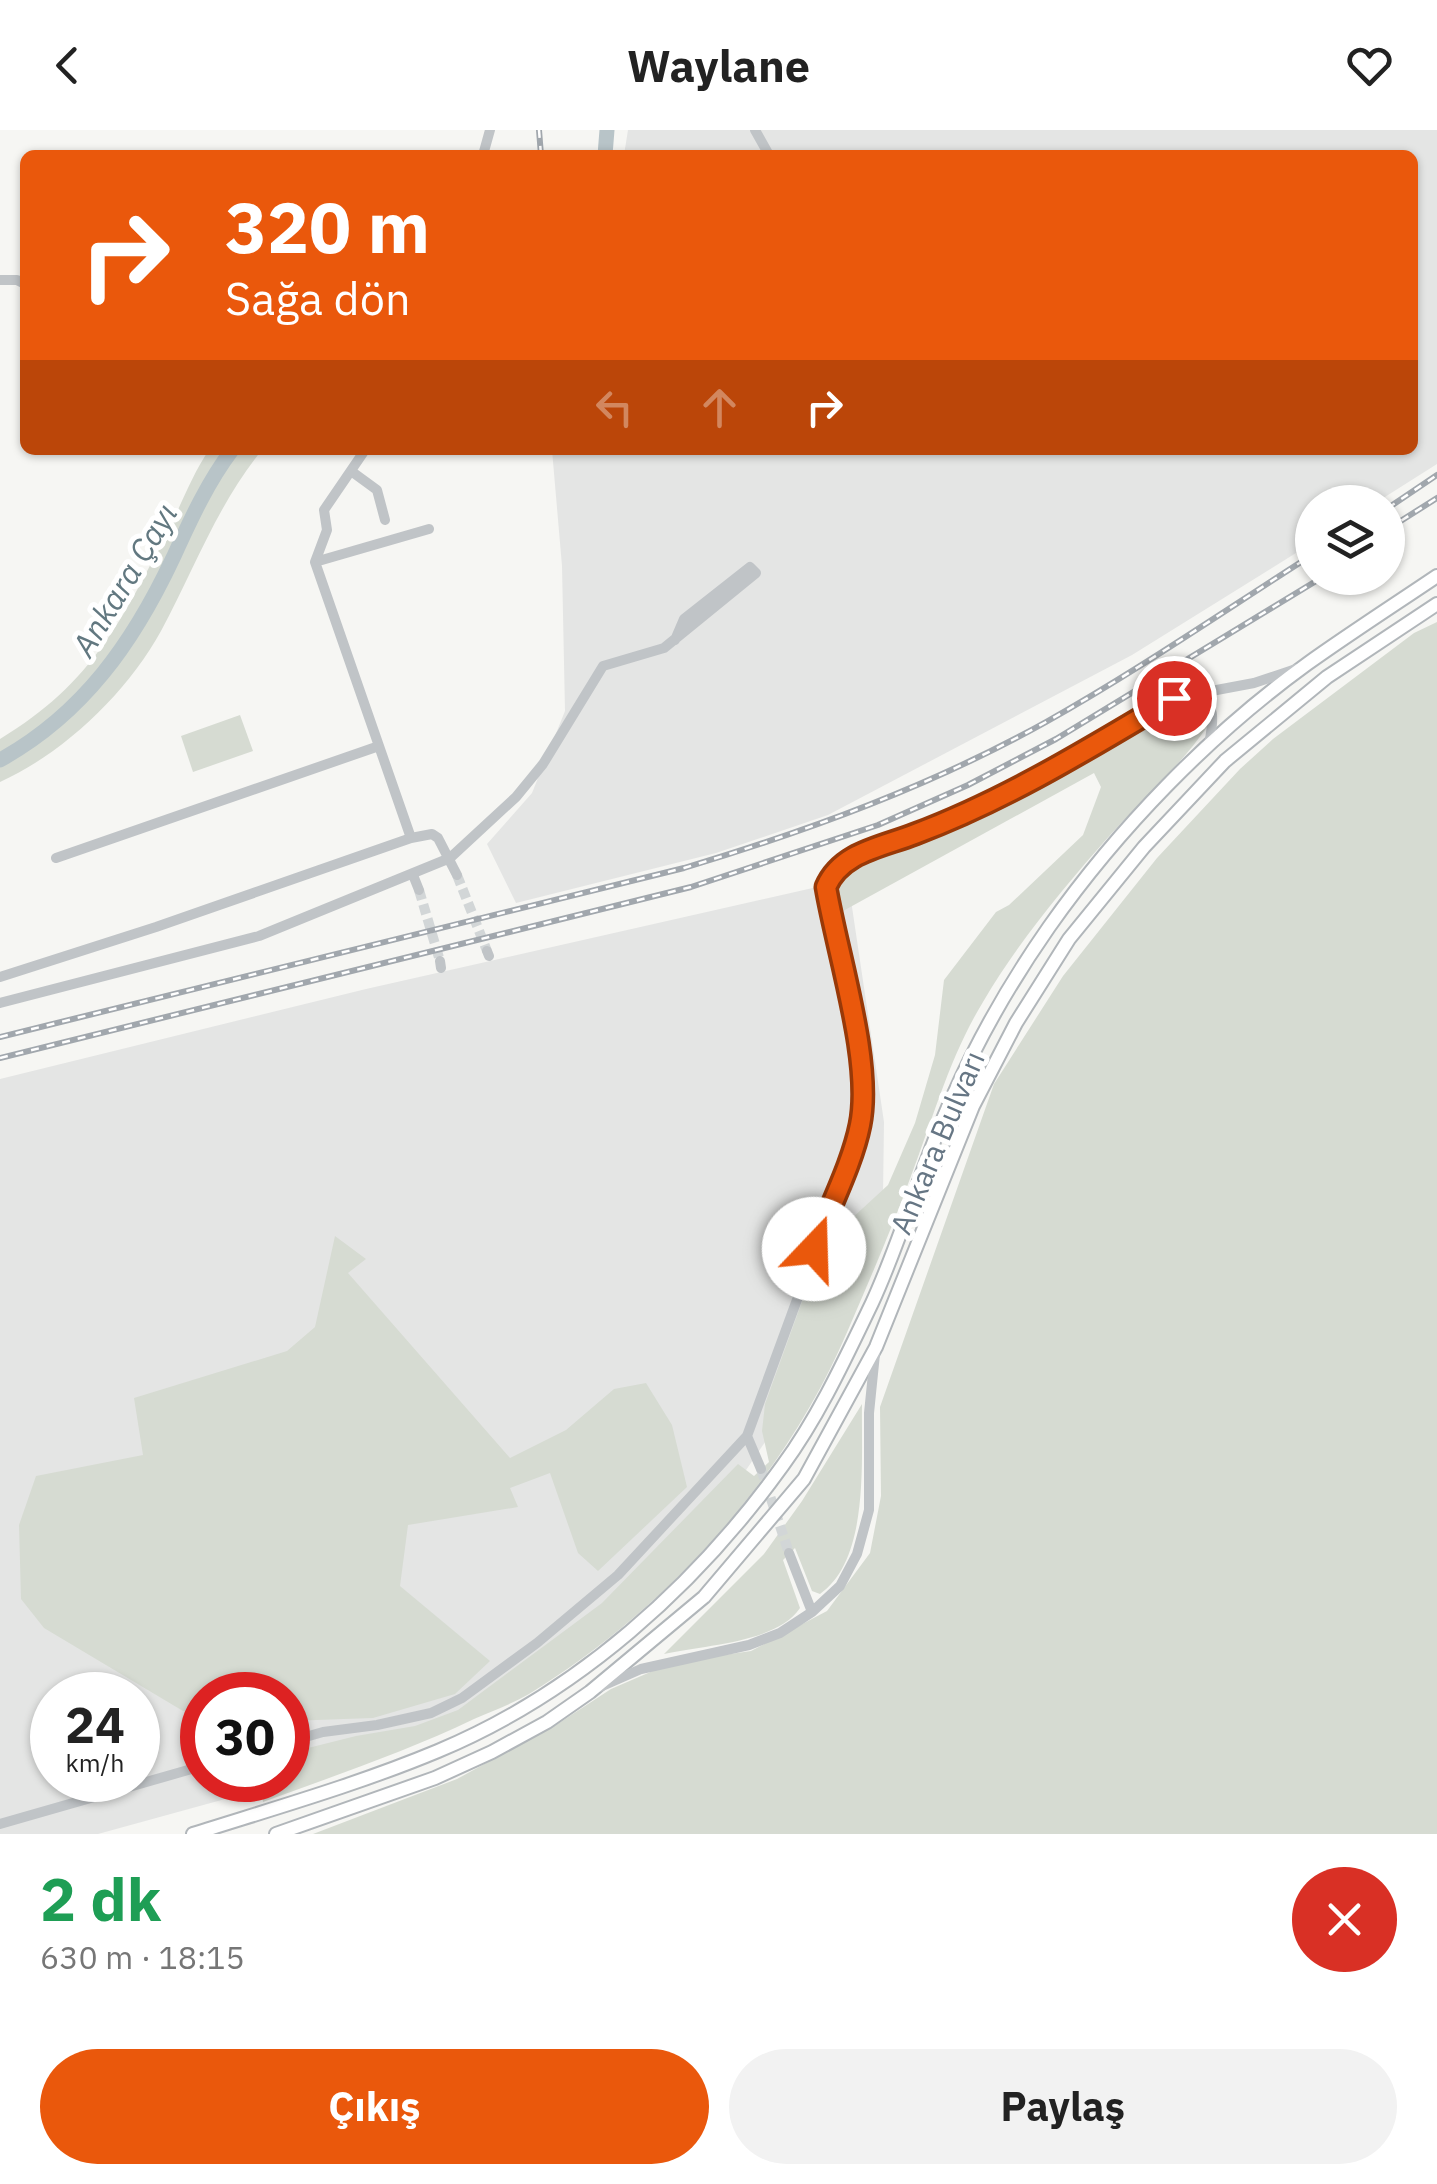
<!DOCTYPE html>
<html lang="tr">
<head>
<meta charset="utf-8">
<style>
	body { margin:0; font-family:"IBM Plex Sans",sans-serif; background:#f2f2f2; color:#222; height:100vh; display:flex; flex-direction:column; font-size:38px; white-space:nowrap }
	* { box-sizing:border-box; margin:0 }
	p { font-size:32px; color:#767676 }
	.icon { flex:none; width:55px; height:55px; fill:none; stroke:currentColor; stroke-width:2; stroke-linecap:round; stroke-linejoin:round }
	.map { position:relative; height:1704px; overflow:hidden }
	.side { display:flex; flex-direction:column; background:#fff; flex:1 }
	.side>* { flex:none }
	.guide { position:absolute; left:20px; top:20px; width:1398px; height:305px; border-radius:15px; box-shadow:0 2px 8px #0004; background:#ea580c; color:#fff; overflow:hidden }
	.controls { position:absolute; left:1295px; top:355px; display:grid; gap:20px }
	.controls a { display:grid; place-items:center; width:110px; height:110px; border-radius:50%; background:#fff; box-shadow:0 2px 8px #0004; font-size:50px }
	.speed { position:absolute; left:30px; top:1542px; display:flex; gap:20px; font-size:50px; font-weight:700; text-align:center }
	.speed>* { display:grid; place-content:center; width:130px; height:130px; border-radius:50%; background:#fff; box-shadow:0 2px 8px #0004; line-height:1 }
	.speed small { font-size:25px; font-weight:400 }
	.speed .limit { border:15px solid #d22; background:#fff; color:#111 }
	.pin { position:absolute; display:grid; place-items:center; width:85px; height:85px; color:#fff; margin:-42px; border:5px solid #fff; border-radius:50%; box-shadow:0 2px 10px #0007 }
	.me { position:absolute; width:110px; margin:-55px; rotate:21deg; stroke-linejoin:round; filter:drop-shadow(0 0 8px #0008) }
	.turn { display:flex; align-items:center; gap:35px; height:210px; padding:0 40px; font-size:45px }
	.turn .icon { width:130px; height:130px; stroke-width:2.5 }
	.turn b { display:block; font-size:70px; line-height:85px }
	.lanes { display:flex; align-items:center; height:95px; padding:0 40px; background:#0003; justify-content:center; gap:50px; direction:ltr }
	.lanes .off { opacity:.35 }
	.round { display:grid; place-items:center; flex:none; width:105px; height:105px; border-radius:52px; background:#f2f2f2 }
	.summary { display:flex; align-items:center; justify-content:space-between; height:170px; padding:0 40px }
	h1 { font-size:60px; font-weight:700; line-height:75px; color:#1e9e55 }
	.button { display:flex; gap:20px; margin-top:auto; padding:20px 40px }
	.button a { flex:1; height:115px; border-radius:60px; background:#ea580c; color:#fff; font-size:40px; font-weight:700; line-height:115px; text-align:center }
	.button a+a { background:#f2f2f2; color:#222 }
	header { display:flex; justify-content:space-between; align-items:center; height:130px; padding:0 40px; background:#fff; font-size:45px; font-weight:700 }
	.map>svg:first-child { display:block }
</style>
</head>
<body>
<header><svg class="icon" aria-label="back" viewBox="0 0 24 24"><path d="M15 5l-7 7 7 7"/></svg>Waylane<svg class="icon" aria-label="heart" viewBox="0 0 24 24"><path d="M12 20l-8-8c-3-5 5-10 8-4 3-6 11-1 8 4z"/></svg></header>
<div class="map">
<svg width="1437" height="1704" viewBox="0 0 1437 1704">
	<rect width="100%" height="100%" fill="#f6f6f3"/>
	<!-- built -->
	<path fill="#e4e5e4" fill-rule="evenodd" d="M628,0H1437V334L1377,372H1312V413L1132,525L828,685L716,723L516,773L487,714L532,663L565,581L562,436L552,320H1412V25H624Z
		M848,750L884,992L883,1065L801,1259L700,1408L476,1584L287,1652L98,1704H0V949L366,859ZM52,1565H138V1650H52ZM202,1565H288V1650H202Z"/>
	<!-- green -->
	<path fill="#d6dbd2" d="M209,320H262C217,375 194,440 161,501C127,563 64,623 0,652V609C92,554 124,488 170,396C183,371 193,343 209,320Z
		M1437,492V1704H313L457,1649L556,1595L611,1559L655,1540L690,1530L751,1521L827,1481L870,1423L881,1366L880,1277L994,954L1063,846L1157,728L1240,639L1273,609L1414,503Z
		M1194,570L1203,571L1209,587L1207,597C1180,636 1143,669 1111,704C1065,756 1018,812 983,872C950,926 933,988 911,1046C892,1098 870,1149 848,1200C785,1349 666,1480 529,1564C512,1574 492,1581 474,1589C405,1622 334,1646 263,1672L261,1650H288V1623L356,1606L415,1596L458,1580L602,1473L738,1334L754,1346L769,1332L762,1301L765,1274L834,1083L850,1090L888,1055L915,993L935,925L944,850L996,782L1009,775L1083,705L1101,657L1094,643L843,781L837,759L840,744L1103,623Z
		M240,585L253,621L193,642L181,606Z
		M335,1106L366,1129L348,1143L510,1328L566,1300L614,1259L646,1253L672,1295L687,1357L598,1441L578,1423L550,1343L510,1358L518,1377L408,1395L400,1456L490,1531L455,1564L373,1588L288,1591V1565H202V1584L183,1581L44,1498L21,1469L19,1395L36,1346L143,1325L134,1268L287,1221L315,1197Z
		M862,1274C861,1329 870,1429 820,1464L812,1461L795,1418L783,1430L800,1478C777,1513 703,1515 664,1524L764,1424L802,1371Z"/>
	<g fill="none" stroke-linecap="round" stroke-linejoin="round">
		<!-- river -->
		<path stroke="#b8c4c8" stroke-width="15" d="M605,25L607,0
			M0,630C83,584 133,513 173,428C190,391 207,353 232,320"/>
		<!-- minor-tunnel -->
		<path stroke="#d2d6d7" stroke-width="10" stroke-dasharray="10 5" stroke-linecap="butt" d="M457,745L487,821
			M419,760L440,831
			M761,1339L789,1423"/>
		<defs>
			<path id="major" d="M193,1704C275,1678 359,1654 438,1621C577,1563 696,1456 783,1335C819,1286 846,1227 872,1173C903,1106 922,1033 953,966C979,907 1012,850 1049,797C1118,699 1209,605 1307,534C1349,504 1394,475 1437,446
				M276,1704L435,1648L492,1622L547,1592L590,1562L704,1467L804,1349L876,1217L973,976L1016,893L1069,809L1144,717L1225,631L1327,547L1437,474"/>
		</defs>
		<!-- major casing -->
		<use href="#major" stroke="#b1b6ba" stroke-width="16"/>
		<!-- minor -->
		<path stroke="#c0c4c7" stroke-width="10" d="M755,0L769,25
			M483,25L490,0
			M0,150H17L25,154
			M351,341L377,360L385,390
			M315,432L429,399
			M1198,561C1217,580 1213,590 1209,615
			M411,708L432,704L438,708L457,745
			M56,728L379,616
			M413,745L419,760
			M487,821L489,826
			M440,831L441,838
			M0,847L156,797L411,708L315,432L327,400L324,380L365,320
			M0,873L259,806L450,728L516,667L543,634L603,536L664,518L756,443L750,437L684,489L675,510
			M747,1306L761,1339
			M789,1423L812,1482
			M600,1557L641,1539L749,1515L780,1503L812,1482L840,1456L857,1424L869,1380V1283L875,1224
			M288,1612L323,1602L377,1595L431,1583L462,1568L537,1513L618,1445L747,1306L860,998L863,975L861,944L826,757L834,739L857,725L985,674L1174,568L1254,553L1296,539
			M0,1694L202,1636"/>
		<!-- major -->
		<use href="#major" stroke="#fff" stroke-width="12"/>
		<defs>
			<path id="rail" d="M539,0L541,25
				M1388,378L1437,345
				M1388,399L1437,368
				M0,907L684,738C810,700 931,656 1046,592C1137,541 1224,481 1312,425
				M0,928L691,757L878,695L968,655L1056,609L1321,448"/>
		</defs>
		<!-- rail casing -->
		<use href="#rail" stroke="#a1a7ad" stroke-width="6"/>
		<!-- rail -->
		<use href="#rail" stroke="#fff" stroke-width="2.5" stroke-dasharray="8" stroke-linecap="butt"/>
	</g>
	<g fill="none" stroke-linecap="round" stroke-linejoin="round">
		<defs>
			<path id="route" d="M814,1119C828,1080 852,1035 860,995C873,932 837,823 826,757C841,722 882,717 915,704C1006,670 1090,618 1174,568"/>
		</defs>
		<!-- route casing -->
		<use href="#route" stroke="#983908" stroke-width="25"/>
		<!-- route -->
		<use href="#route" stroke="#ea580c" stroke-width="18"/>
	</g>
	<g text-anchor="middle" stroke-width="10" stroke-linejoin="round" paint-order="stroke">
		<!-- street labels -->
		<g font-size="30" fill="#667684" stroke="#fff">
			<text transform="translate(938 1013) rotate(-67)" y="10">Ankara Bulvarı</text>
		</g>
		<!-- water labels -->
		<g font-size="32" font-style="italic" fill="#627880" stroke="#fff">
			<text transform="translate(125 450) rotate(-59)" y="11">Ankara Çayı</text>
		</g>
	</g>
</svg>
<div class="controls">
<a><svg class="icon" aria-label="layers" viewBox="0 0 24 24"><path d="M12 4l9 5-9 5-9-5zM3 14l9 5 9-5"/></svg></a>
</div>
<div class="speed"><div>24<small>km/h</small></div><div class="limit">30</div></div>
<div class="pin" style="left:1174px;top:568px;background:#d93025"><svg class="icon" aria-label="arrive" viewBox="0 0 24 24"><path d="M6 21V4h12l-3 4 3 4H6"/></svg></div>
<svg class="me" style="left:814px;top:1119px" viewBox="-20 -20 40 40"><circle r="19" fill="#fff"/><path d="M0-13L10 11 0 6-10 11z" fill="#ea580c"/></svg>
<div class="guide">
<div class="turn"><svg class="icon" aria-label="right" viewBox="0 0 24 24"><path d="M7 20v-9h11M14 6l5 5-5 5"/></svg><div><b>320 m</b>Sağa dön</div></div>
<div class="lanes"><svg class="icon off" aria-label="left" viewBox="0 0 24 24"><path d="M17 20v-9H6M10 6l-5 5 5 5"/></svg><svg class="icon off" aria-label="ahead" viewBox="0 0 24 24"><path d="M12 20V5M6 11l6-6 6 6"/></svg><svg class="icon" aria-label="right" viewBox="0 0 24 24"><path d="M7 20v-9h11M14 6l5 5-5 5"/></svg></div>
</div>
</div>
<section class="side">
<div class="summary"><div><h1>2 dk</h1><p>630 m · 18:15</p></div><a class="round" style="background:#d93025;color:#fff"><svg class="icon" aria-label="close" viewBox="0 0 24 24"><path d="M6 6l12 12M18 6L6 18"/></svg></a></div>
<div class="button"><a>Çıkış</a><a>Paylaş</a></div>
</section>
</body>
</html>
